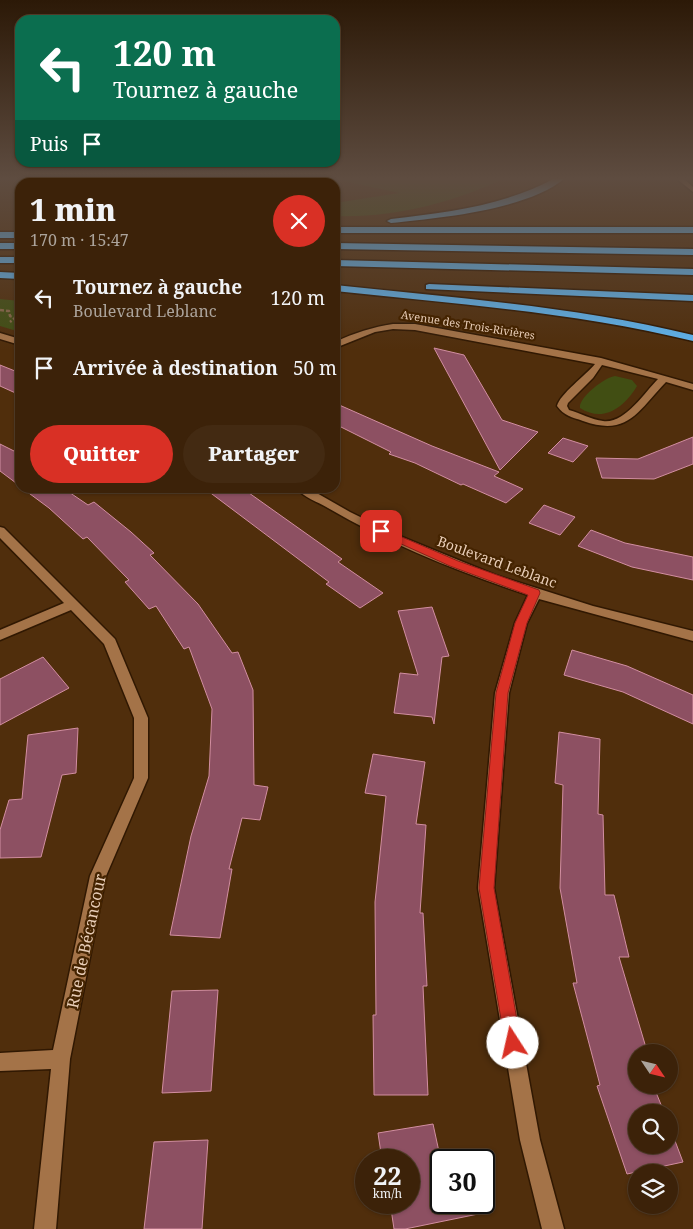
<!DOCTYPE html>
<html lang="fr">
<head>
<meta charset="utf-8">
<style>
	body { margin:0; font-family:"Noto Serif",serif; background:#432a12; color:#f1f3f6; height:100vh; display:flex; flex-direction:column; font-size:19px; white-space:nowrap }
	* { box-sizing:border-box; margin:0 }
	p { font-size:16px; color:#aca49c }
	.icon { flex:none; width:28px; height:28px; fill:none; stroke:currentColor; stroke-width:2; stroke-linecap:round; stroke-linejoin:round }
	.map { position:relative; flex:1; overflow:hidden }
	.sheet { position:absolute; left:15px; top:178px; width:325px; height:315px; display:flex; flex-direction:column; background:#3c2209; border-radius:15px; box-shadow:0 1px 4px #0004,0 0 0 1px #553f2a }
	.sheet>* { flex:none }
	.guide { position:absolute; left:15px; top:15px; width:325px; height:152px; border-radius:15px; box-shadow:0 1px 4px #0004,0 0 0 1px #553f2a; background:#0b6e4f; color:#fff; overflow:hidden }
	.needle { width:32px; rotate:125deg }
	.controls { position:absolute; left:628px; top:1044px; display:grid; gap:10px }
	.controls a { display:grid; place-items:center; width:50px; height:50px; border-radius:50%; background:#3c2209; box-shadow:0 1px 4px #0004,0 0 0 1px #553f2a; font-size:25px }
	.speed { position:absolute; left:355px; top:1149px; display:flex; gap:10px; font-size:25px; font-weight:700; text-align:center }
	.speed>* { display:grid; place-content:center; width:65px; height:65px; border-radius:50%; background:#3c2209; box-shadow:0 1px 4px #0004,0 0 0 1px #553f2a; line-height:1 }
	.speed small { font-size:12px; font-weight:400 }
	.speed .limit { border:2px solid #111; border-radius:8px; background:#fff; color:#111 }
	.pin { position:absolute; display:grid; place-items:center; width:42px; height:42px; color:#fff; margin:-21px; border-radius:10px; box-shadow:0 2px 8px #0006 }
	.me { position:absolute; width:55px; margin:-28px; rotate:350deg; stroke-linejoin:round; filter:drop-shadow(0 0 4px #0008) }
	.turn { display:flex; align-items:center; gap:18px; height:105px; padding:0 15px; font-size:22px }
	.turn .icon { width:65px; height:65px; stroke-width:2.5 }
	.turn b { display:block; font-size:35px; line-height:42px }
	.then { display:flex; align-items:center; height:48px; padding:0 15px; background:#0003; gap:10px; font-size:19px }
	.round { display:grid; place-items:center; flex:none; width:52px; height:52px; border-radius:26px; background:#432a12 }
	.headline { display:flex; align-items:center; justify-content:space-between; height:85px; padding:0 15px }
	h1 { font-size:30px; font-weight:800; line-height:38px }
	.action { display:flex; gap:10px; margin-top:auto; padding:10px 15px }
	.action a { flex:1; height:58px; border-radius:30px; background:#d93025; color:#fff; font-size:20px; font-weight:800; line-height:58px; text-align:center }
	.action a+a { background:#432a12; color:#f1f3f6 }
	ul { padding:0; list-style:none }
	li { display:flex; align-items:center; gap:15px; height:70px; padding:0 15px }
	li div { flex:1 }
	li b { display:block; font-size:19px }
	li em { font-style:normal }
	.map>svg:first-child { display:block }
</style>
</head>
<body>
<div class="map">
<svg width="693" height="1229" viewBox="0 0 693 1229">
	<rect width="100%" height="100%" fill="#502e0c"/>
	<!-- green -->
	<path fill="#414e13" d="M330,178H505C452,203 394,218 335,216V203L399,193Z
		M0,299L20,301V332L0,326Z
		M615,376L632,380L637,386C624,408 603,423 580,408C578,398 605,377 615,376Z"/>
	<!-- building -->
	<path fill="#8d5062" stroke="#d28ea1" d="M434,348L464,355L502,420L538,432L500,470Z
		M0,365L20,373V395L0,386Z
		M337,404L432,446L499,472L494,476L523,489L506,503L463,484L461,485L415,463L389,454L391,452L335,424Z
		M693,437V464L654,479L602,478L596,458L638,459Z
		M563,438L588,446L573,462L548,453Z
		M0,444L20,454V486L0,471Z
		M22,488H63L88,505L94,502L131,532L154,553L150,555L198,604L232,653L238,652L253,690L254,785L268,787L260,820L242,818L229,869H232L220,938L170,935L191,836L209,776L212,709L189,647L184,649L156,606L149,609L125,582L129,580L87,537L83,539L49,508Z
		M204,488H242L342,559L338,562L383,593L360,608L326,584L329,582Z
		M544,505L575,517L560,535L529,523Z
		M591,530L625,543L693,557V580L632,567L578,546Z
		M432,607L449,656L442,657L434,724L432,717L394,713L400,673L418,675L398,611Z
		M572,650L627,666L693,695V724L623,692L564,675Z
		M43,657L69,688L0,725V679Z
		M78,728L76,773L62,775L41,857L0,858V830L9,800L22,799L28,735Z
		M559,732L600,739L598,814L603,815L605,895H614L629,957H619L647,1051L636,1052V1085H653L664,1112H636V1145H669V1125L683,1162L627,1174L597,1086L600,1085L573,983H577L560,888L563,785L555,783Z
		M373,754L425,762L416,824L426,825L420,913H423L427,986H423L428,1095H374L373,1015H376L375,902L386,796L365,793Z
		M218,990L211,1091L162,1093L172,991Z
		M433,1124L441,1161V1202H487L488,1212L405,1229H394L390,1202H409V1160H382L378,1133Z
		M208,1140L202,1229H144L154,1142Z"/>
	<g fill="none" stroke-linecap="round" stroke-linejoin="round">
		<defs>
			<path id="street" d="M103,178H165L162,180H106Z
				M393,324H415L601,358L693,384V390L666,382C638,411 628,437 583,421C572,417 564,416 557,406C560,394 586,375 595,364L415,330L393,329L375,332L335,348V342C354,333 373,327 393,324ZM602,365L658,379C644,393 625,424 603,421C592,420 580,413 569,410L567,406L568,403L593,378Z
				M0,333L20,339V345L0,339Z
				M296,488H308L350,512L397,535L495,575L593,606L693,631V641L539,599L527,623L509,693L494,888L540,1140L564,1229H542L520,1140L478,888L495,693L515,623L528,595C459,572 391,545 328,508C318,502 303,497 296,488Z
				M0,527L4,528L115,639L148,718V778L106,876L70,1059L56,1229H34L51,1069L0,1071V1053L53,1050L90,876L134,778V718L104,644L71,610L0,640V630L64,603L0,538Z"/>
			<path id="secondary" d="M676,178H683L693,187V192Z"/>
			<path id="highway" d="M555,178H565C528,210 439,218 391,223L387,221L391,219C448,212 504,206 555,178Z
				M335,227H693V233H335Z
				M0,232H20V238H0Z
				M0,243H20V249H0Z
				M335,243L693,249V255L335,249Z
				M0,257H20V263H0Z
				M335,260L693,269V275L335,266Z
				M0,272L20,273V279L0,278Z
				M429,284L693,295V301L426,289V285Z
				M335,285C455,298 575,306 693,335V341C575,312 455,304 335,291Z"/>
		</defs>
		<!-- street casing -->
		<use href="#street" stroke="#301802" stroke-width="3"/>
		<!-- secondary casing -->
		<use href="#secondary" stroke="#301802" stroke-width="3"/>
		<!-- highway casing -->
		<use href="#highway" stroke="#301802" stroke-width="3"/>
		<!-- path -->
		<path stroke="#88694b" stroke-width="2.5" stroke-dasharray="4 2" stroke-linecap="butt" d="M0,310L9,311L10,316L15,318L10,322
			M15,318L20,319"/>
		<!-- street -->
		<use href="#street" fill="#a47348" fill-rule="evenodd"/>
		<!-- secondary -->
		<use href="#secondary" fill="#a47348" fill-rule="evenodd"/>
		<!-- highway -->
		<use href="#highway" fill="#5eb5f1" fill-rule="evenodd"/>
	</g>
	<!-- sky -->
	<linearGradient id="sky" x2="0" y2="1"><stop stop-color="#2c1907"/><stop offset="0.51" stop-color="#5e4c40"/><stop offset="1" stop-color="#5e4c40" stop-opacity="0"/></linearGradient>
	<rect width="693" height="350" fill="url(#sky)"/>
	<!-- route -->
	<path fill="#d93025" stroke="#8d1f18" d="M381,528L458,561L539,590L540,593L527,623L508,693L494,888L521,1043L519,1049L513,1051L507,1049L505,1043L479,888L496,693L515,623L528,595L450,566L377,533L375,531L377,529Z"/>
	<g text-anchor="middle" stroke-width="4.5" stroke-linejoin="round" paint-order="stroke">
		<!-- far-street labels -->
		<g font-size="11" fill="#e8cdb7" stroke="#452401">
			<text transform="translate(468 325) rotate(9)" y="4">Avenue des Trois-Rivières</text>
		</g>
		<!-- street labels -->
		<g font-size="14" fill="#e8cdb7" stroke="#452401">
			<text transform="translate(497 562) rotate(20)" y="5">Boulevard Leblanc</text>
		</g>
		<!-- near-street labels -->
		<g font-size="16" fill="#e8cdb7" stroke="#452401">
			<text transform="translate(86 941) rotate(-78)" y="6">Rue de Bécancour</text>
		</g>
	</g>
</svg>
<div class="controls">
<a><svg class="needle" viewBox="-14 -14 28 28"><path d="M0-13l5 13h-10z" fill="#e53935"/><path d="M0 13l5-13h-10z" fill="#aca49c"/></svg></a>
<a><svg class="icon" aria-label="search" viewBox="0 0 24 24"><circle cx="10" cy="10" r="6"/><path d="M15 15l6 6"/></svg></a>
<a><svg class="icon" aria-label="layers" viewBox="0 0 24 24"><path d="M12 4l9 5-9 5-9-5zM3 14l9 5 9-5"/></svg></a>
</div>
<div class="speed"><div>22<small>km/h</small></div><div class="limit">30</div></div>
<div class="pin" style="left:381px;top:531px;background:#d93025"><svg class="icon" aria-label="arrive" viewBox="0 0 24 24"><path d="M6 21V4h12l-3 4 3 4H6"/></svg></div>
<svg class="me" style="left:513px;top:1043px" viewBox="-20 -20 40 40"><circle r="19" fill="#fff"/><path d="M0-13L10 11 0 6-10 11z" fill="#d93025"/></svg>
<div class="guide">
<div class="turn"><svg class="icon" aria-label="left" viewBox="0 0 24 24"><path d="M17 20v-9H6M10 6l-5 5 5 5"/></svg><div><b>120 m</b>Tournez à gauche</div></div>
<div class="then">Puis<svg class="icon" aria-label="arrive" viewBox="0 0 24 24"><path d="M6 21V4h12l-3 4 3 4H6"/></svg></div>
</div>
<section class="sheet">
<div class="headline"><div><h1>1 min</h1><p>170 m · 15:47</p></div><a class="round" style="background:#d93025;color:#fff"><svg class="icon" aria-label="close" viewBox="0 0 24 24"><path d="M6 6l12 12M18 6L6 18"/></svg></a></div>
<ul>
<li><svg class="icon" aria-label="left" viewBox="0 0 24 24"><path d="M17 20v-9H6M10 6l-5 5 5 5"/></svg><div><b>Tournez à gauche</b><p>Boulevard Leblanc</p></div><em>120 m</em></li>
<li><svg class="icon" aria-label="arrive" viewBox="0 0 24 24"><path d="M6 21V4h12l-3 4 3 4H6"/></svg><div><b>Arrivée à destination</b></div><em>50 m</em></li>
</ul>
<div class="action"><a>Quitter</a><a>Partager</a></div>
</section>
</div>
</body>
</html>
